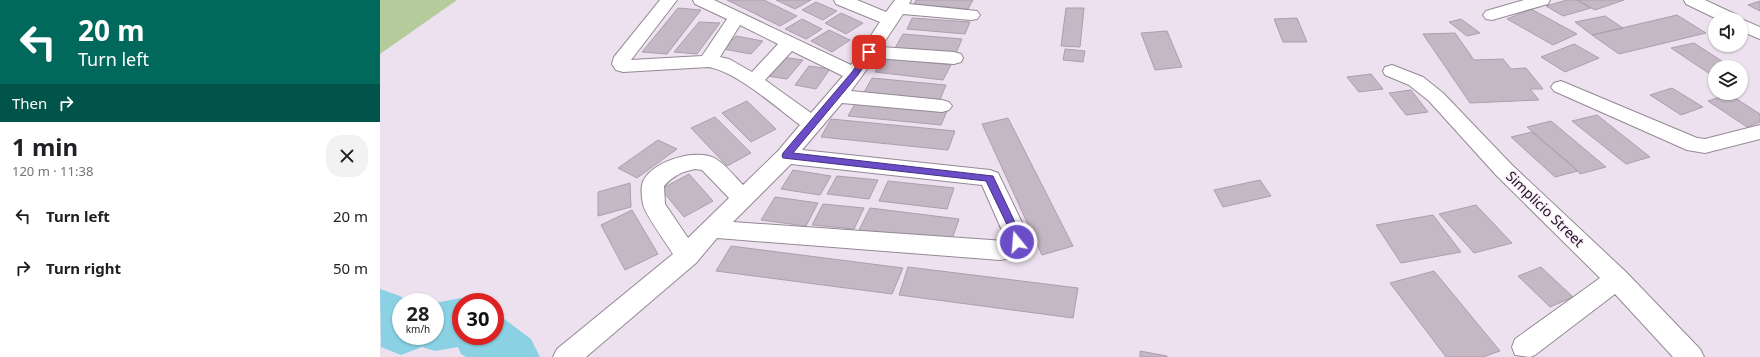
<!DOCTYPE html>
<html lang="en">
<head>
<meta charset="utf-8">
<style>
	body { margin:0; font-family:"Noto Sans",sans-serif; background:#f2f2f2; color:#202124; height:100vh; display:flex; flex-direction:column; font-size:15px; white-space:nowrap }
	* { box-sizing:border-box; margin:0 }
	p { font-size:13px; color:#757577 }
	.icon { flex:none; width:22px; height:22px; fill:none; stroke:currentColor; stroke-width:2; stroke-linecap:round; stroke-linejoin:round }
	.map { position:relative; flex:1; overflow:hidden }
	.panel { display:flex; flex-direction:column; background:#fff; width:380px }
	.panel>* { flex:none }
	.guide { background:#00695c; color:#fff; overflow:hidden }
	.controls { position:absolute; left:1328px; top:12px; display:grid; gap:8px }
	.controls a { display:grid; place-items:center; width:40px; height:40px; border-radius:50%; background:#fff; box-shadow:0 1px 3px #0004; font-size:20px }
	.speed { position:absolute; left:12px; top:293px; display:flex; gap:8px; font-size:20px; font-weight:700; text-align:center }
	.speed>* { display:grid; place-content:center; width:52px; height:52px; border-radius:50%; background:#fff; box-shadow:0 1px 3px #0004; line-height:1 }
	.speed small { font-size:10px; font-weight:400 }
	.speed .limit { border:6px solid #d22; background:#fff; color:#111 }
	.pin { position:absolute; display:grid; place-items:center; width:34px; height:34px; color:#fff; margin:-17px; border-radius:8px; box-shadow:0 2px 6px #0006 }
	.me { position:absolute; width:44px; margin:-22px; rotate:343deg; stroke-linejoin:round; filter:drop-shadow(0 0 3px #0008) }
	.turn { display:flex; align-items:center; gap:14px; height:84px; padding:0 12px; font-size:18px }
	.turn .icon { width:52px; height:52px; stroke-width:2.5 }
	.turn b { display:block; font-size:28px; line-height:34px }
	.then { display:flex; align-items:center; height:38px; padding:0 12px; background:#0003; gap:8px; font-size:15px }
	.round { display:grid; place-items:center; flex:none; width:42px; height:42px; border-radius:16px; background:#f2f2f2 }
	.head { display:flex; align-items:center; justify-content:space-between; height:68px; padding:0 12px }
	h1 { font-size:24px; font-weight:700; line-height:30px }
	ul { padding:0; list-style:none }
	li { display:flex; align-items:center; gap:12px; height:52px; padding:0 12px }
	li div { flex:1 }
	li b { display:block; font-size:15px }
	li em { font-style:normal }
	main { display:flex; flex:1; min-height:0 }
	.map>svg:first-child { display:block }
</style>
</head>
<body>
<main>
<section class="panel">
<div class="guide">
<div class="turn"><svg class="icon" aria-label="left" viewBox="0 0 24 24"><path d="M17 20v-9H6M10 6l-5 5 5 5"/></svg><div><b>20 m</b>Turn left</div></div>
<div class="then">Then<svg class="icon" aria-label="right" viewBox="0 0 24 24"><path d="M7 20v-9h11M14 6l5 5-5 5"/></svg></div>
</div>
<div class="head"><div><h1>1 min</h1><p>120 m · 11:38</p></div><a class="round"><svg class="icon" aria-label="close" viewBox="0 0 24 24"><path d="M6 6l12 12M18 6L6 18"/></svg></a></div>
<ul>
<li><svg class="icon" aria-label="left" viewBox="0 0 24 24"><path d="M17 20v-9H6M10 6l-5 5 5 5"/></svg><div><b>Turn left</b></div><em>20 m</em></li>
<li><svg class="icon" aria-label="right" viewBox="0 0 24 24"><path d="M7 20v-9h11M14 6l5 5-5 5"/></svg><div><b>Turn right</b></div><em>50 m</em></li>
</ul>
</section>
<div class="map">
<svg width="1380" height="357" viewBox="0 0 1380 357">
	<rect width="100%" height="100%" fill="#eee1ef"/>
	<!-- green -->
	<path fill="#b6cb9b" d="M0,0H77L0,54Z"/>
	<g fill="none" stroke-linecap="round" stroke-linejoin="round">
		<!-- river -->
		<path fill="#89d1e3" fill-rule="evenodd" d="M0,289L20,296L28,302H21V336H55V303L81,298L93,302H81V336H115V316L123,318L151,339L160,357H86L81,354L78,347L55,351L42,347L21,355L1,347Z"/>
	</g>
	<!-- building -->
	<path fill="#c5b8c5" stroke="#ac9fad" d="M347,0H384L417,16L400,26Z
		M396,0H431L415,9Z
		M536,0H593L588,9L534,4Z
		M1187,0H1197L1211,8L1183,16L1166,6Z
		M1197,0H1244L1215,10Z
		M1380,1V11L1368,5Z
		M436,2L457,11L443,20L422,10Z
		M298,8L321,10L287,54L262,52Z
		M686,8H704L700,47L681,46Z
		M1151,9L1197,34L1173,45L1127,19Z
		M461,13L483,23L466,34L445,23Z
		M1297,15L1326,33L1239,54L1212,35Z
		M1225,16L1243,28L1212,35L1195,22Z
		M532,18L590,22L585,34L527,29Z
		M917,18L927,42H903L894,19Z
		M422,19L442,29L426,39L405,29Z
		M1081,19L1100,33L1087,36L1069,22Z
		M319,22L340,23L317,54L294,52Z
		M449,30L470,40L452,52L431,41Z
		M787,31L802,67L775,70L761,33Z
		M1075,33L1094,60L1123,59L1131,69L1146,68L1163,89H1150L1159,100L1090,103L1043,34Z
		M523,34L582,39L576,53L515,48Z
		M356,36L383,41L371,54L343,49Z
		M1314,43L1351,67H1335V73L1330,74L1291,48Z
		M1194,44L1219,58L1185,72L1161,57Z
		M685,49L705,51L703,62L683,60Z
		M402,57L423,60L407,79L387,76Z
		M504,58L571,65L563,80L495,72Z
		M429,66L450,69L436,89L415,85Z
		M991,74L1003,89L979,92L967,77Z
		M492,78L566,85L559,102L483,94Z
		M1292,88L1323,107L1301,115L1270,95Z
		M1031,90L1048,112L1026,115L1009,93Z
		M1349,94L1380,114V122L1367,127L1328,101Z
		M477,100L568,109L561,125L468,116Z
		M367,101L396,129L371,142L342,113Z
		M1217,115L1270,157L1246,164L1192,121Z
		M335,117L371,153L347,166L311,128Z
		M628,118L693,246L662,255L602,124Z
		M451,119L575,131L568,150L441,137Z
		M1171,121L1226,167L1200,174L1198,171L1147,127Z
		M1152,132L1198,171L1175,177L1131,137Z
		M278,140L297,149L257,178L238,168Z
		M413,170L451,176L440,195L401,189Z
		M309,174L333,201L304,217L281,189Z
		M457,176L498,180L489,199L447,194Z
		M880,180L891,196L843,207L834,190Z
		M508,181L574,188L567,209L499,201Z
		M250,183L251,207L218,216V192Z
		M395,197L438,203L426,226L381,220Z
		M443,204L484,208L474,229L432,225Z
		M1096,205L1132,243L1094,253L1059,214Z
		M490,208L579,219L571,242L479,230Z
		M252,210L278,254L245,270L221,225Z
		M1053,215L1081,252L1021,263L996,225Z
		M351,246L523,268L512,294L336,271Z
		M528,267L698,288L693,318L519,295Z
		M1161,267L1193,297L1170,307L1138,276Z
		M1054,271L1120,351L1103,357H1066L1010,283Z
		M760,351L787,356V357H760Z"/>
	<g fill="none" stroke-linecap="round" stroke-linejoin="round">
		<defs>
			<path id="street" d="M280,0H297L251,60L322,56L347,19L315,4L313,0H334L471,65L500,22L456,4L454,0H477L506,12L515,0H531L529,4L597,11L600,15L597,19L591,20L523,14L501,47L574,52L581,54L583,58L581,62L574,64L495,58L471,91L562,100L569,102L572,106L569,110L562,112L462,103L422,150L610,170L618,173L648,235L649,242L642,256L620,260L337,238L316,263L206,357H173L177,349L293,254C287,244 264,213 263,204C262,199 261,190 262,185C267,162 317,147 336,159C346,165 355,177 363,185L398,151L420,125C397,108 356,71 328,67L243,72L236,70L232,64L234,57ZM360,25L398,44L372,72L349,59L340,57ZM412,51L463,76L431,113L385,80ZM411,164L602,185L624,235L625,241L353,222ZM315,169L322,170L349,198L308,238L285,204L284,186C293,176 301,172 315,169Z
				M1144,0H1170L1168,4L1112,20L1106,19L1103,15L1106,11Z
				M1012,65L1043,77L1063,93L1132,165L1246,272L1320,349L1324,357H1293L1235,294L1155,355L1150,357L1135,355L1132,347L1135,339L1220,278L1116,175L1049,101L1029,85L1005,75L1003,71L1005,67Z
				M1181,81L1317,138L1325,139L1380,125V139L1325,153L1307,150L1174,91L1171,87L1174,83Z"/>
			<path id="secondary" d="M1304,0H1325L1357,15L1360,19H1337L1306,4Z
				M1360,19H1361L1380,27V39L1361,31Z"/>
		</defs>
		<!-- street casing -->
		<use href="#street" stroke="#948895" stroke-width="2"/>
		<!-- secondary casing -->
		<use href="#secondary" stroke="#948895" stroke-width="2"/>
		<!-- street -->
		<use href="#street" fill="#fff" fill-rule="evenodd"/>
		<!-- secondary -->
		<use href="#secondary" fill="#fff" fill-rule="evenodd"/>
	</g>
	<!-- route -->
	<path fill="#6a4dc7" stroke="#453281" d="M489,49L493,52L478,75L413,153L613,176L641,235L642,242L641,245H634L632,235L606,181L403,158L402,156L403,153L472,72L487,50Z"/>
	<g text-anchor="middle" stroke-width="3" stroke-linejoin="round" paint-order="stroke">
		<!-- street labels -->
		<g font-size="14" fill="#1c171c" stroke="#fceefd">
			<text transform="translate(1165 209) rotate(44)" y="5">Simplicio Street</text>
		</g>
	</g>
</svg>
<div class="controls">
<a><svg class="icon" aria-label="sound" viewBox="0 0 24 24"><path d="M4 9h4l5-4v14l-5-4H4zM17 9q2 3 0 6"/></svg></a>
<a><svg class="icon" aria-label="layers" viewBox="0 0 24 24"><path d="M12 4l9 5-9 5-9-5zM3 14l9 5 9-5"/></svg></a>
</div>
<div class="speed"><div>28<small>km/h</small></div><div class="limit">30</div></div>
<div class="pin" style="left:489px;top:52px;background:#d93025"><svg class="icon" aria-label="arrive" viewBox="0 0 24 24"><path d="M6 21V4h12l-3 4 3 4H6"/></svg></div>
<svg class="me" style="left:637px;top:242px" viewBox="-20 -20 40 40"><circle r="17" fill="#6a4dc7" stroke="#fff" stroke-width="3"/><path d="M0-11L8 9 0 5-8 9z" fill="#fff"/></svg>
</div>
</main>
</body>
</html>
